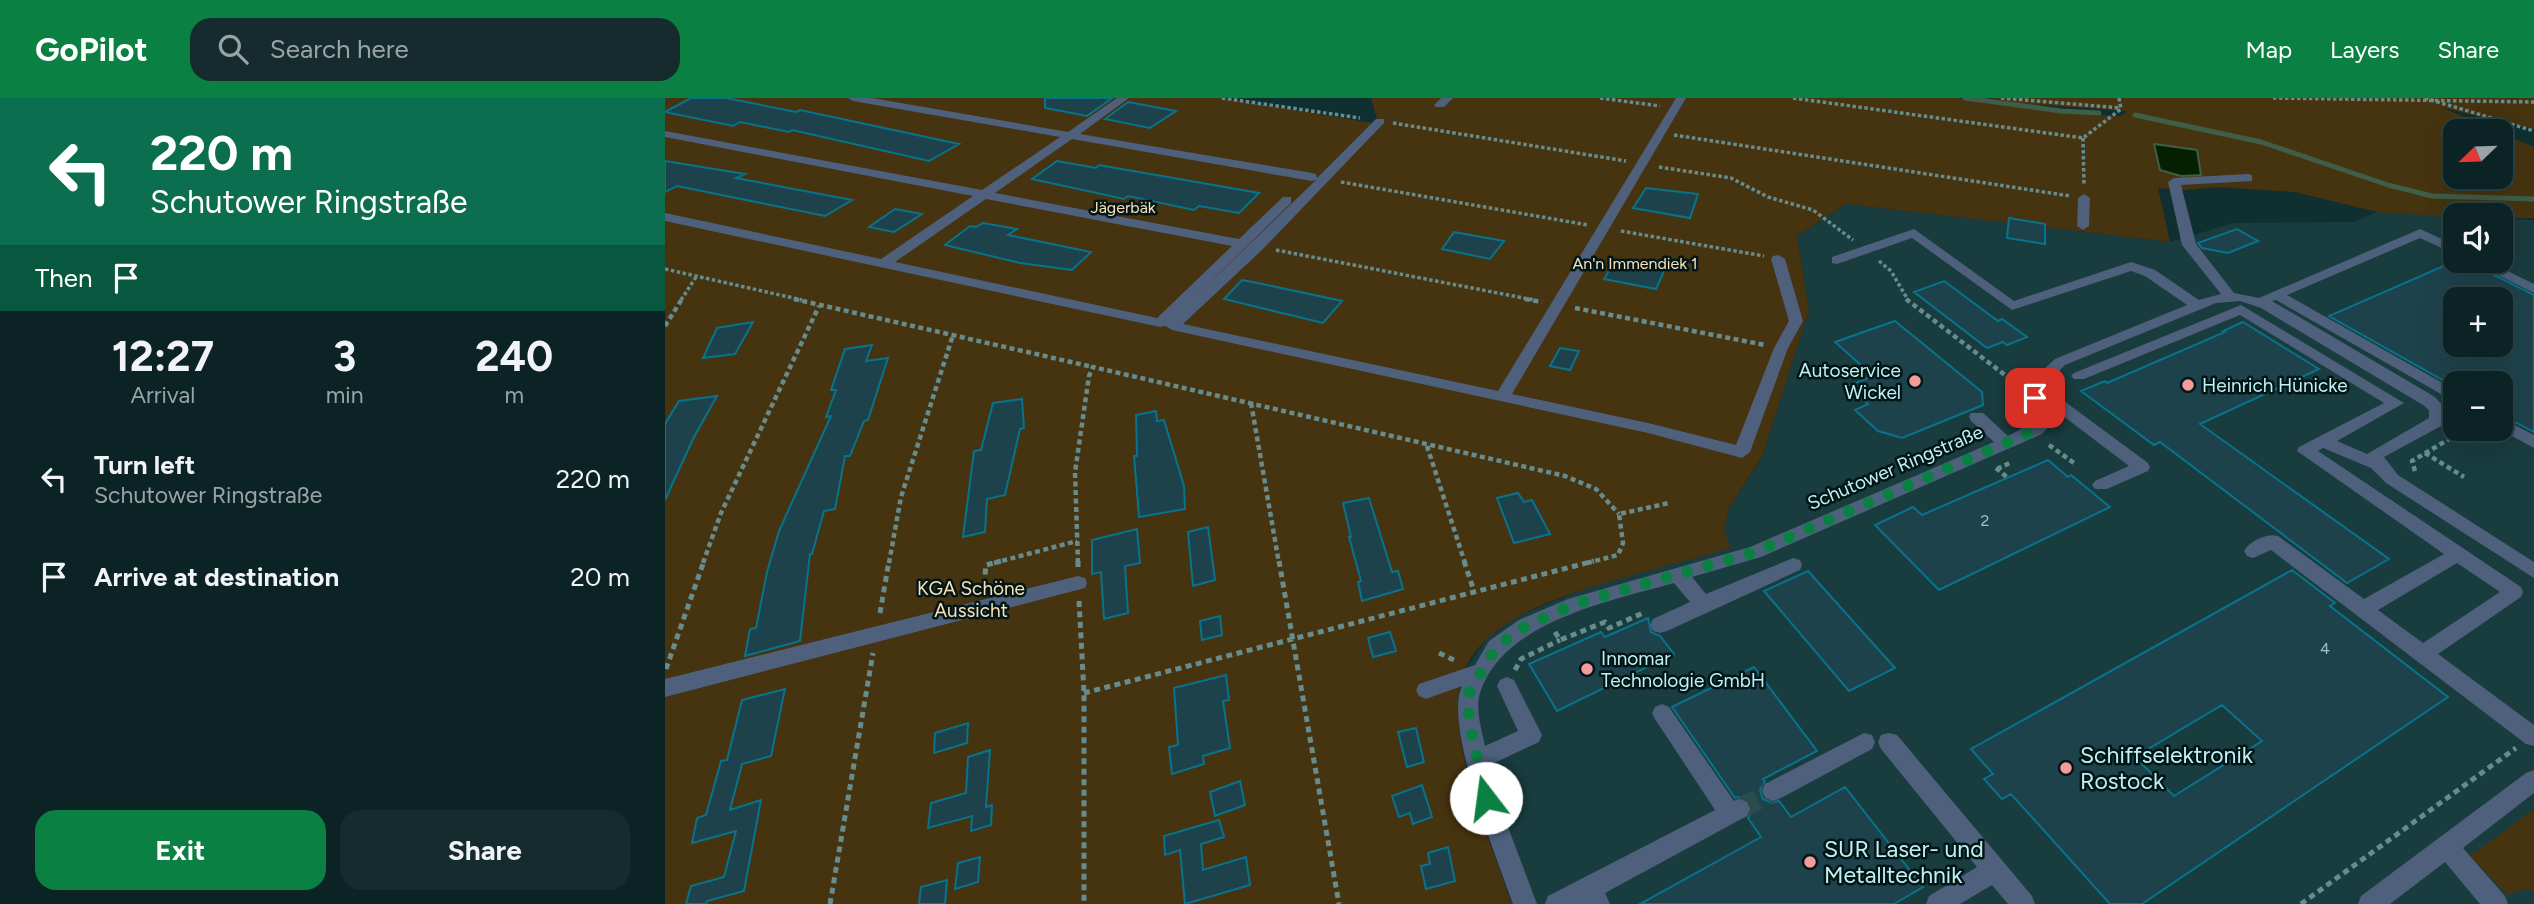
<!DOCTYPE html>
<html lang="en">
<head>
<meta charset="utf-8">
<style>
	body { margin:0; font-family:Figtree,sans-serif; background:#152b2d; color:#f1f3f6; height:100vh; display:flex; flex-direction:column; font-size:26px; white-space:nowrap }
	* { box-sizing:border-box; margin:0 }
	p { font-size:23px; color:#9aa4a7 }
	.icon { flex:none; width:38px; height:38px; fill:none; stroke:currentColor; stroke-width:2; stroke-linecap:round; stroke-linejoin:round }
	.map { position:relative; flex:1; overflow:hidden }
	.sheet { display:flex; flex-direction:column; background:#0c2325; width:665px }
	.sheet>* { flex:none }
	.banner { background:#0b6e4f; color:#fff; overflow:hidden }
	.needle { width:46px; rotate:247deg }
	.tools { position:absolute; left:1778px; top:21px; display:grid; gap:14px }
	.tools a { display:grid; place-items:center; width:70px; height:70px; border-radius:14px; background:#0c2325; box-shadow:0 7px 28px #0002,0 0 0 2px #2c4042; font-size:35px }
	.pin { position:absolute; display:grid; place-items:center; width:60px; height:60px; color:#fff; margin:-30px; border-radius:14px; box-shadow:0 4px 10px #0006 }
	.me { position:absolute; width:77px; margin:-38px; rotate:345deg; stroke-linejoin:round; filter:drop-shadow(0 0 5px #0008) }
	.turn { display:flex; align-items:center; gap:24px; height:147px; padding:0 35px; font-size:32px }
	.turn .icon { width:91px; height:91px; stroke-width:2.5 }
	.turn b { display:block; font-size:49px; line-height:60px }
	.then { display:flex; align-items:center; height:66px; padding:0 35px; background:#0003; gap:14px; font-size:26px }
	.eta { display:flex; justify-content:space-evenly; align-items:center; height:119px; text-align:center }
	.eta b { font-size:42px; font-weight:700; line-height:49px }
	.action { display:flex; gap:14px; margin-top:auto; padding:14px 35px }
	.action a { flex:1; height:80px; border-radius:21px; background:#0b8043; color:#fff; font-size:28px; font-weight:700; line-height:80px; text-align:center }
	.action a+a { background:#152b2d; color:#f1f3f6 }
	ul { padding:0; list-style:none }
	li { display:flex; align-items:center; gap:21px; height:98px; padding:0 35px }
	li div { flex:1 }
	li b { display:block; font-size:26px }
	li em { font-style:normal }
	header { display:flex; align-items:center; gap:42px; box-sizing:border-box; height:98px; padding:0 35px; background:#0b8043; color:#fff }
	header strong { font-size:33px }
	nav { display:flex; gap:38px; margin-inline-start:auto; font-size:24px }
	.search { width:490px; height:63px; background:#152b2d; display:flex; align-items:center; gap:18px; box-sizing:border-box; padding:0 24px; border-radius:21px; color:#9aa4a7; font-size:26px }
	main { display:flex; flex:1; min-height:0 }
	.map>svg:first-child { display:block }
</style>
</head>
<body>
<header>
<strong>GoPilot</strong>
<div class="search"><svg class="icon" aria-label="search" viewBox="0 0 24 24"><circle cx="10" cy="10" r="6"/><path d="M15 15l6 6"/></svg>Search here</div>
<nav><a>Map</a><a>Layers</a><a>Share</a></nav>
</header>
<main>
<section class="sheet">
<div class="banner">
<div class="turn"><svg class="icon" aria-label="left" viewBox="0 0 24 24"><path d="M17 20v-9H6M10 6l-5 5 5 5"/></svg><div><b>220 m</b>Schutower Ringstraße</div></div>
<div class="then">Then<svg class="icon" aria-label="arrive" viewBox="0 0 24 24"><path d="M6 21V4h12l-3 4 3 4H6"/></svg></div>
</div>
<div class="eta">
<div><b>12:27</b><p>Arrival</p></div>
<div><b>3</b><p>min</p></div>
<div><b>240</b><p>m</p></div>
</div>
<ul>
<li><svg class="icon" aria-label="left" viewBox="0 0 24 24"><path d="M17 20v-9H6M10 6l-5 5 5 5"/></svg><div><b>Turn left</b><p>Schutower Ringstraße</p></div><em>220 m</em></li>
<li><svg class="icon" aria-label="arrive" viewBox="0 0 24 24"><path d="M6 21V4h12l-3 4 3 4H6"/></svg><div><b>Arrive at destination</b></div><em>20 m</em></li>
</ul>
<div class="action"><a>Exit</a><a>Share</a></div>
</section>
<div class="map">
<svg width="1869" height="806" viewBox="0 0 1869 806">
	<rect width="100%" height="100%" fill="#102f31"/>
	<!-- built -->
	<path fill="#193c3e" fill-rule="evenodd" d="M1181,106L1505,144L1569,125L1688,124L1712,114L1790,118V163H1836V120L1869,122V806H847L803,671L793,628L792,598L800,572L824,538L853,518L1059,434L1064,410L1097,360L1144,212L1132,138ZM1790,201H1836V247H1790ZM1790,285H1836V331H1790Z"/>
	<!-- green -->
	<path fill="#463310" d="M0,0H557L707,25L712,20L706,0H1292L1396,15L1456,18L1462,13L1350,5L1326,0H1869V31L1778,10L1832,33H1790V79H1836V35L1869,49V120H1836V117H1790V119L1712,114L1630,94L1553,89L1520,92L1493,90L1505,144L1181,106L1132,138L1144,212L1097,359L1064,410L1059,434L1066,450C1033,459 1001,468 968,477C907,495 796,521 793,601C790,662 827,748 847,806H0Z
		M1869,711V796L1863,790L1842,797L1805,758Z"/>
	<!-- water -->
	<path fill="#052000" stroke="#3e5e48" stroke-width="2" d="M1489,46L1532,52L1536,77L1516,78L1495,72Z"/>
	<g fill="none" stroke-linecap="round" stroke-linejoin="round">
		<!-- stream -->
		<path stroke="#3e5e48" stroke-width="5" d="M1300,0L1396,13L1434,15
			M1470,17L1596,44L1723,87L1767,98L1869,101"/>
	</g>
	<!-- building -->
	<path fill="#1e424c" stroke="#07738c" stroke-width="2" fill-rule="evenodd" d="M26,0H61L131,14L135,12L294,46L264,63L127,32L124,34L75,24L68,28L0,14Z
		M380,0H440L446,1L422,18L380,10Z
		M463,4L511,13L485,30L440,21Z
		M0,63L80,76L71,80L187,102L160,118L12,88L0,94Z
		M392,63L431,70L434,67L594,95L574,115L534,108L529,112L463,98L459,101L367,81Z
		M981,90L1033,96L1025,120L968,110Z
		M230,111L257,116L229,134L204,129Z
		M1344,120L1380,126V146L1342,140Z
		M318,125L352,131L343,137L426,154L407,172L355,165L280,147L305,128L311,129Z
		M1572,131L1593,143L1563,155L1537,150L1533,145Z
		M789,134L839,143L825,161L777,151Z
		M950,163L1000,171L991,191L939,181Z
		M1790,163H1802L1869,197V334L1836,317V285H1790V289L1664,218ZM1790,201H1836V247H1790Z
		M577,182L588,184L677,203L658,225L559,201Z
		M1279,183L1333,223L1337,221L1362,239L1342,247L1338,244L1322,250L1249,194Z
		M1230,223L1317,294L1318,307L1237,340L1213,333L1190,312L1203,306L1183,288L1208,278L1170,244Z
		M88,224L70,256L38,260L52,230Z
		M1578,224L1654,271L1535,326L1724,461L1682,485L1495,344L1489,347L1416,293L1440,283L1442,285L1560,234L1558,233Z
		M207,247L201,263L223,260L203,322L199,323L185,358H180L170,411L159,413L147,456H145L135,543L80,558L85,531L91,530L102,474L114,433L166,318L161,319L171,292H166L180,251Z
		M895,250L914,253L905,272L885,268Z
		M52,298L29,339L0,402V326L14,303Z
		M357,301L359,330L355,331L340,397L322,401L320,434L298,439L309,353L316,352L328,305Z
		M491,313L492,323L499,322L519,388L520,411L474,419L469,358H472L471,317Z
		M1383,362L1403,379L1406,377L1445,409L1274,492L1210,427L1248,409L1257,417Z
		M853,395L859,404L867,402L885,436L849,445L832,400Z
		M704,400L727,474L733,473L738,491L697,503L693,484L696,483L684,439H686L678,405Z
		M543,429L550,482L528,488L523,434Z
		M472,431L475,465L460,468L463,515L439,521L436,474L427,476V442Z
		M1627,472L1670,505L1665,508L1783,599L1477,806H1445L1346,696L1337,701L1319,681L1328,676L1306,651ZM1557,607L1597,643L1509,698L1470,659Z
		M1143,473L1230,570L1184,593L1099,493Z
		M555,518L557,537L537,542L535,523Z
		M983,520L986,534L995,538L1009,556L892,613L864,566L936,534L940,539Z
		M725,534L731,553L708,559L703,540Z
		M1089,569L1152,653L1098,681L1100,683L1095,692L1098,701L1107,705L1114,703L1126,719L1180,689L1258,789L1229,806H975L1096,739L1083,720L1087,712L1084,703L1075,699L1070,700L1007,609Z
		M561,577L564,602L558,603L565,650L538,658L539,666L507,676L504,649L513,647L509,590Z
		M120,591L106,658L77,666L65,712L96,702L79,793L42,803L41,806H21L26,788L59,779L71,733L27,745L32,720L41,717L56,663L62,662L77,602Z
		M303,625L302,645L269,655L270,635Z
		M751,630L759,664L742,669L733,634Z
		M325,652L321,709L327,707L326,727L306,733L307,718L263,730L266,705L301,695L303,659Z
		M575,683L580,707L550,718L545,694Z
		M757,687L767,719L748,726L745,715L734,719L727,698Z
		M554,722L559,739L536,746L538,772L581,759L585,787L520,806L515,752L500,757L499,738Z
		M783,749L790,783L761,791L756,768L765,766L763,755Z
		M315,759L313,784L290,791L293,765Z
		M282,782L280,806H254L256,789Z"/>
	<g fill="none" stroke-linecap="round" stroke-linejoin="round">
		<!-- minor-tunnel -->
		<path stroke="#2b4c4e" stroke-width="21" stroke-dasharray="21 10" stroke-linecap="butt" d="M1074,711L1108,693"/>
		<!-- path-far2 -->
		<path stroke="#678c8e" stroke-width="3.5" stroke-dasharray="3.5 2.5" stroke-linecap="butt" d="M557,0L695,20
			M935,0L995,8
			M1128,0L1418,40L1456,11
			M1336,0L1455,10
			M1454,0L1456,11
			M1608,0L1869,4
			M1760,0L1869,33
			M728,25L961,63
			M1009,37L1405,98
			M1418,40L1419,88
			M994,69L1066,80L1103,99L1148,112L1188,142
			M676,84L923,127
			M956,133L1099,158
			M611,152L869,202
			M1214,163L1226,173L1243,202
			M0,171L137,202
			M16,202L31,179"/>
		<!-- path-far1 -->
		<path stroke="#678c8e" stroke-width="4.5" stroke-dasharray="5 3.5" stroke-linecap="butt" d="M129,201L428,269
			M860,201L877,204
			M1241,201L1366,297
			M910,210L1100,247
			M0,228L17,201
			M586,305L614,465
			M1384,347L1409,365
			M762,348L800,465
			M1760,355L1799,379
			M1331,370L1343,380
			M1332,371L1347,364
			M1750,373L1747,363L1801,331
			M38,465L56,415L154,208
			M224,465L236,399L288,237
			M329,465L412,443
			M413,465L410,374L424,278L428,269L900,378L931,391L954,416
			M922,465L953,457L958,445L954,416L1004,405"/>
		<!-- path -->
		<path stroke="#678c8e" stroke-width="5" stroke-dasharray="6 4.5" stroke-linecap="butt" d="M413,463V470
			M614,463L674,806
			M799,463L809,493
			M319,487L321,467L336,463
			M414,503L419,595V806
			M215,515L224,463
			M890,534L895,542L940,524L944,530L978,515
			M774,555L789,562
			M1,571L39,463
			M850,572L856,561L895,542
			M419,595L929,463
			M165,806L208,555
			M1636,806L1851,650"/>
		<!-- minor -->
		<path fill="#4e607c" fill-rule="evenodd" d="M183,0H207L403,34L452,0H464L415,36L647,75L651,76L652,80L711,21H719V25L598,151L518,226L833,293L1011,0H1021L847,296L983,325L1071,347L1109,250L1124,223L1106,161L1108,158L1113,157L1120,161L1138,223L1123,250L1085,354L1077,360L983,335L507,232L500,228L495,229L0,123V115L216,161L308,98L0,39V33L317,92L395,39L188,3ZM407,41L647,83L651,82L530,199L626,105V99H618L574,141L330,95ZM321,101L567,148L492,220L230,164Z
			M776,0H788L779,9H771L769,7Z
			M1583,76L1587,77V83L1516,87L1531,146L1569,195L1594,200L1755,131L1790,147V156L1755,140L1622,197L1790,292V304L1611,202L1607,203L1770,299L1780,310L1778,327L1719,359L1733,377L1869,464V480L1721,385L1706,370L1658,350L1653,353L1856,489L1858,494L1856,499L1773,556L1869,627V648L1861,646L1606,452L1588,460L1582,458L1579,453C1585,443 1602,435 1613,438L1699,501L1779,456L1632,353L1634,349L1719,305L1575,217L1419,281H1409L1406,278L1409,275L1576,207L1739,305L1672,343L1702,356L1764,320V312L1758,307L1596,210L1575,203L1551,205L1400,267L1393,274L1391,297L1483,365L1485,369L1483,373L1442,391H1430L1427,387L1430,383L1464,368L1389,311L1387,325L1377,336L1096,459L1027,479L1041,496L1128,460L1135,462L1137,467L1135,472L1002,533L995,535L988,533L985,527L988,521L1025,504L1009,485C946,503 838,523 815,595C810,611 817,633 820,648L853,633L832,588L835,582L842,579L849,582L877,637L874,644L825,667L832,700L872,806H848C833,764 778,626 797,588L761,601L754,598L751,592L754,586L810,567L824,543L854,522L903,501L1085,449L1329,344L1306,323L1304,319L1306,315H1318L1343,338L1371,323L1378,272L1390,261L1522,207L1480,178L1466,173L1347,212L1247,140L1172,166L1167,165V159L1249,131L1349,203L1466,164L1490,172L1534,202L1556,196L1517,147L1503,84L1509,80ZM1792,465L1835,494L1758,545L1713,512Z
			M1419,96L1425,100L1424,128L1418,132L1412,128L1413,100Z
			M1805,163H1822L1869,186V195Z
			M1836,320L1869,337V350L1834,331H1836Z
			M413,478L420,480L422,485L420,490L0,599V581Z
			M997,606L1004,609L1069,703L1074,701L1082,704L1085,711L1082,718L940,795L945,806H880L883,798L1050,712L990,621L987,615L990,609Z
			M1199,635L1207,637L1210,644L1207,651L1116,700L1108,703L1100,700L1097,693L1100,686Z
			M1224,635L1232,637L1367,798L1370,806H1343L1327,787L1295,806H1261L1264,798L1312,769L1216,651L1213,644L1216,637Z
			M1869,672V695L1798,750L1840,798L1843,806H1815L1780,764L1725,806H1693L1696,798L1861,675Z"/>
	</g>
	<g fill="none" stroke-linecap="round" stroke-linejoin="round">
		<!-- route -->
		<path stroke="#0b8043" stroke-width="12" stroke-dasharray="0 21.6" d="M821,700L804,623V595L831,549L861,528L910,506L1090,454L1371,332L1379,325L1382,310L1370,300"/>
	</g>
	<!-- markers -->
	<g fill="#f59b9b" stroke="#021617" stroke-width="2.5">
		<circle cx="1250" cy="283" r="7"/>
		<circle cx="1523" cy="287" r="7"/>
		<circle cx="922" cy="571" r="7"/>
		<circle cx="1401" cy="670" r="7"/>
		<circle cx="1145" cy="764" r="7"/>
	</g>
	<g text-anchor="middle" stroke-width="5" stroke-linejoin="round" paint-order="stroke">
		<!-- far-park labels -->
		<g font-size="16" fill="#f9e1ba" stroke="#021617">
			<text x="458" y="115">Jägerbäk</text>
			<text x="970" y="171">An'n Immendiek 1</text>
		</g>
		<!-- number labels -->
		<g font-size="16" fill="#99c4c7">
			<text x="1320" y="428">2</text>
			<text x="1660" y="556">4</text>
		</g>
		<!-- poi labels -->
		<g font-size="19" fill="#c2eff0" stroke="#021617" text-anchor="start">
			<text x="1236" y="279" text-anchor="end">Autoservice<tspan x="1236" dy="22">Wickel</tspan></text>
			<text x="1537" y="294">Heinrich Hünicke</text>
			<text x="936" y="567">Innomar<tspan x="936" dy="22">Technologie GmbH</tspan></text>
		</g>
		<!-- street labels -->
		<g font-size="19" fill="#c2eff0" stroke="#021617">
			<text transform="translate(1230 369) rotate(-23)" y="7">Schutower Ringstraße</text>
		</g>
		<!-- park labels -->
		<g font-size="19" fill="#f9e1ba" stroke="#021617">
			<text x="306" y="497">KGA Schöne<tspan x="306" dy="22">Aussicht</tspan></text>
		</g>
		<!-- near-poi labels -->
		<g font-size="23" fill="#c2eff0" stroke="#021617" text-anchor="start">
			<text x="1415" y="665">Schiffselektronik<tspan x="1415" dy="26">Rostock</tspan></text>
			<text x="1159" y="759">SUR Laser- und<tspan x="1159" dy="26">Metalltechnik</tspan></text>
		</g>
	</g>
</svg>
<div class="tools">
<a><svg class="needle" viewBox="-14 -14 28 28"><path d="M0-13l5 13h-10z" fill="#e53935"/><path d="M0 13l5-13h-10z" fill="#9aa4a7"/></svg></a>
<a><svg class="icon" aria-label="sound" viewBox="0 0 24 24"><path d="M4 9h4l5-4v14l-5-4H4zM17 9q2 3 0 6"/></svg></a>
<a>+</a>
<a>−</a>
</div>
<div class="pin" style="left:1370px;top:300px;background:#d93025"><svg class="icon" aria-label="arrive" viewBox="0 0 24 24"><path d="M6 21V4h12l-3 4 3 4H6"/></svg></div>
<svg class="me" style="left:821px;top:700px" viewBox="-20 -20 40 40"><circle r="19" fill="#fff"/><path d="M0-13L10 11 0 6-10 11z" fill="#0b8043"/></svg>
</div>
</main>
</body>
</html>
